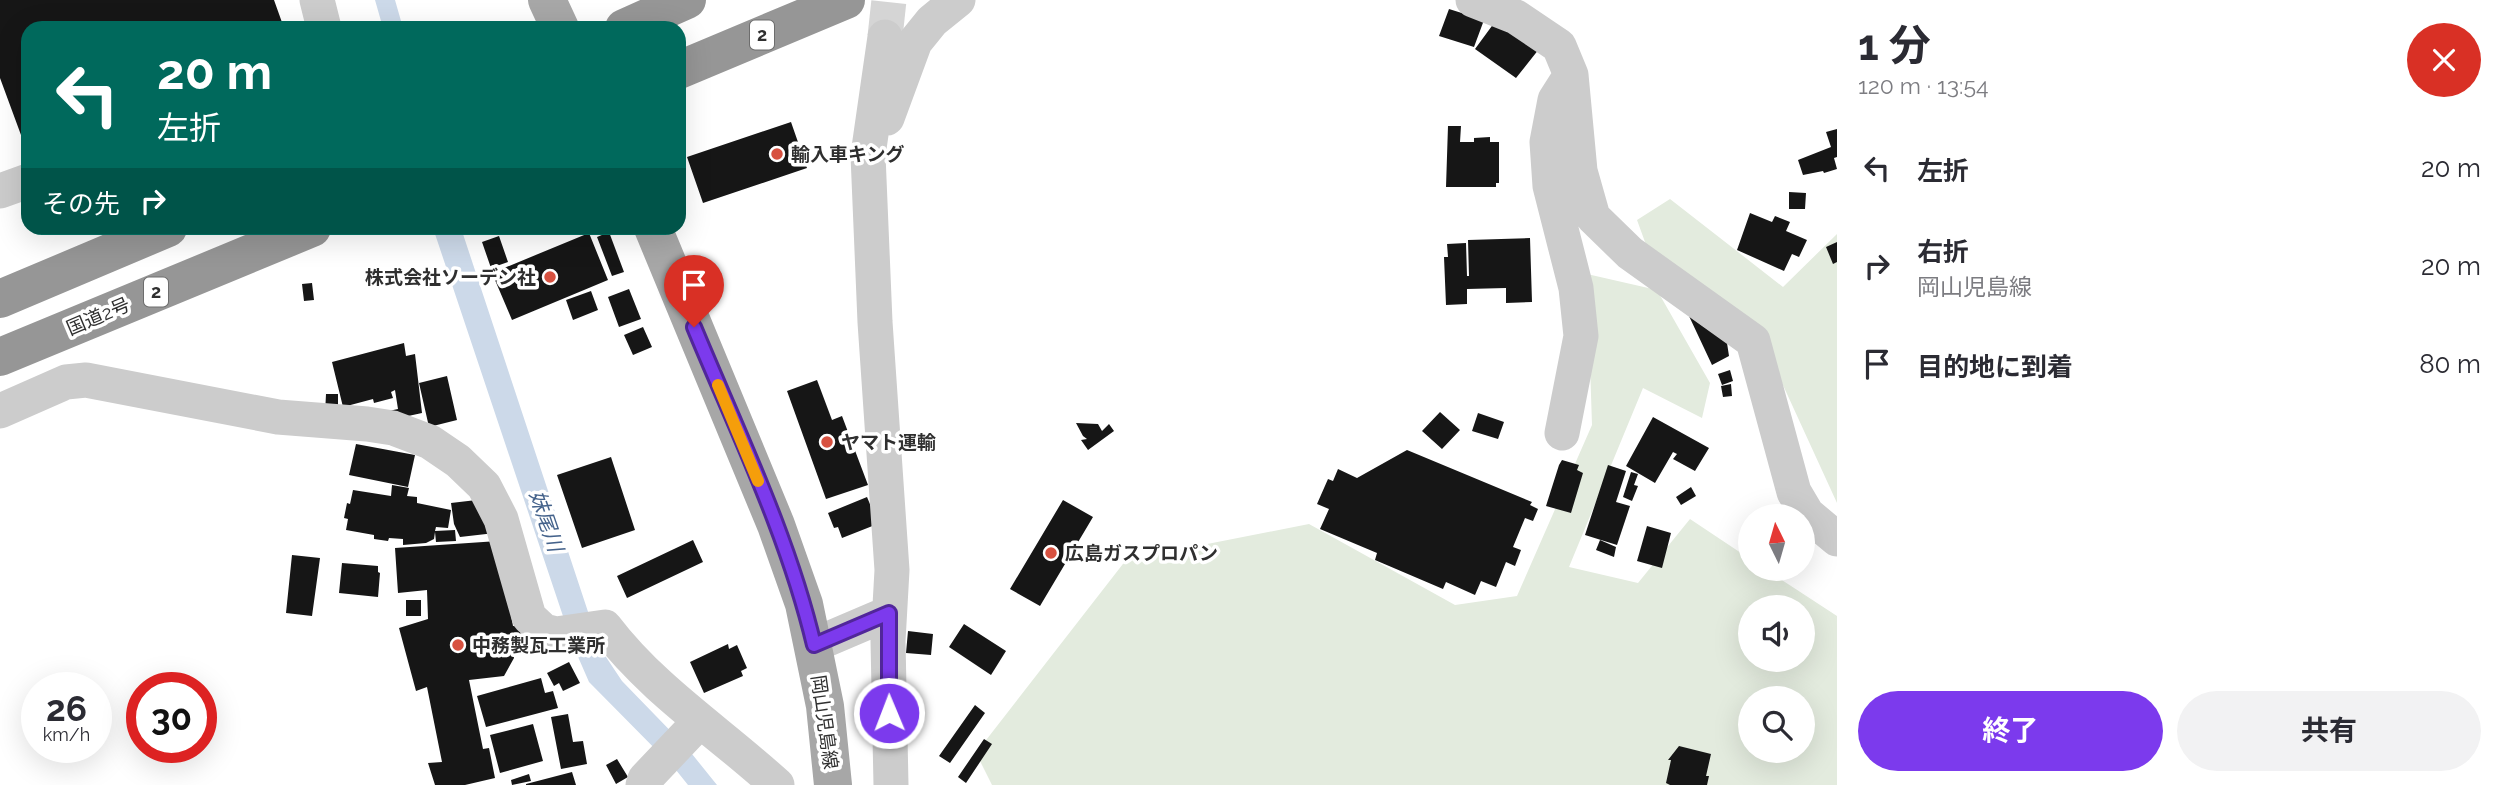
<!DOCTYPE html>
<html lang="ja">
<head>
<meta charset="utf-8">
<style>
	body { margin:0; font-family:Raleway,"Noto Sans JP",sans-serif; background:#f2f2f3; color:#2b2b33; height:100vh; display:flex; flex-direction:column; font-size:26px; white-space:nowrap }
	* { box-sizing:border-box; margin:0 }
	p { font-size:23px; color:#7c7c81 }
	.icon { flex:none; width:38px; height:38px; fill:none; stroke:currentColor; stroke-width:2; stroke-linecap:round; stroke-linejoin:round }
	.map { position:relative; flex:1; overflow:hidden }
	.drawer { display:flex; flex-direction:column; background:#fff; width:665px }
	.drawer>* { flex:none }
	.hud { position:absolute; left:21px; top:21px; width:665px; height:214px; border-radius:21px; box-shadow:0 7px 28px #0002; background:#00695c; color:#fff; overflow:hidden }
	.needle { width:46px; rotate:355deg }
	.buttons { position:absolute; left:1738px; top:504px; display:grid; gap:14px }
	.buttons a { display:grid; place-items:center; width:77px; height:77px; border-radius:50%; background:#fff; box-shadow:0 7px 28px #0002; font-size:35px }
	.speed { position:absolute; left:21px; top:672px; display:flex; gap:14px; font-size:35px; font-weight:700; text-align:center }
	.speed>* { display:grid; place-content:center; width:91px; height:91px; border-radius:50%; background:#fff; box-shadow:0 7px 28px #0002; line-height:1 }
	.speed small { font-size:18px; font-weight:400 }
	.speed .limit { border:10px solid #d22; background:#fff; color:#111 }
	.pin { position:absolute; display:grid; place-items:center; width:60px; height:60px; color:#fff; margin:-72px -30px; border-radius:50% 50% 50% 0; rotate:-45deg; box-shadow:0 0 7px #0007 }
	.pin .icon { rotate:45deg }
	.me { position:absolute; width:77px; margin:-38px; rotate:359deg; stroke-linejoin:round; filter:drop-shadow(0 0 5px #0008) }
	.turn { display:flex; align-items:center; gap:24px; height:147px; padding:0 21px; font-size:32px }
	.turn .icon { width:91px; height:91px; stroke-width:2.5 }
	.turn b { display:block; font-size:49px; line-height:60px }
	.then { display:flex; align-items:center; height:66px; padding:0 21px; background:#0003; gap:14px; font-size:26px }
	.round { display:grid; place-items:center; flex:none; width:74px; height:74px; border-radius:37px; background:#f2f2f3 }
	.overview { display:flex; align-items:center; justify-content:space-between; height:119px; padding:0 21px }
	h1 { font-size:42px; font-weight:700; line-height:52px }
	.action { display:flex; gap:14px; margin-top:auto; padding:14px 21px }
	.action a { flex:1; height:80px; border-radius:42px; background:#7c3aed; color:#fff; font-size:28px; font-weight:700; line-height:80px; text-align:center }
	.action a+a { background:#f2f2f3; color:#2b2b33 }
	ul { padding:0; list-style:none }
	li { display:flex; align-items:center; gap:21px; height:98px; padding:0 21px }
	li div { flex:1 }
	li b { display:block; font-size:26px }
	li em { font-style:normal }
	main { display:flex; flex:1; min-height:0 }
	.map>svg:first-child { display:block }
</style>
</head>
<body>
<main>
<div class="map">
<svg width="1837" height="785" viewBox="0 0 1837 785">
	<rect width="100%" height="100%" fill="#fff"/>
	<!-- green -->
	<path fill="#e3ebde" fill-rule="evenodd" d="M1670,199L1783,287L1837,234V503L1782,383L1649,253L1637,220Z
		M1587,274L1657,290L1710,383L1702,418L1643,388L1569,567L1638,583L1690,519L1750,559V569H1765L1837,616V785H992L976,753L1126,560L1309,524L1455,605L1517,596L1592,425ZM1750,607H1802V660H1750ZM1750,698H1802V751H1750Z"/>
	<!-- water -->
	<path fill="#ccd9e9" d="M375,0H395L403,28H383Z
		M433,228H461L600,648L622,681L688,749L717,785H688L676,770L589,682L572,643Z"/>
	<!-- building -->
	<path fill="#161616" d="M0,0H274L284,28H28V154L0,78Z
		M1449,9L1484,20L1474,47L1439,36Z
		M1497,19L1539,49L1516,78L1475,49Z
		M791,122L807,168L703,203L687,157Z
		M1448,126H1461L1460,142H1474V138L1490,137V142H1499V183H1496V187H1446Z
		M1837,129V157L1834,158L1837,169L1824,173L1823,171L1803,175L1798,160L1831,147L1826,132Z
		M1789,192L1806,193L1805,209H1789Z
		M1750,213L1772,222L1775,216L1790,222L1786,231L1807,240L1799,257L1792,254L1784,271L1737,250Z
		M609,232L624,272L612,276L597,237Z
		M589,233L608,280L512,320L492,273Z
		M499,236L508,262L491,268L482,242Z
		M1530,238L1532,302L1506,303V288L1467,289V304L1446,305L1444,257H1448L1447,244L1466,243L1467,276H1469L1468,240Z
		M1837,242V262L1833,264L1826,247Z
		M312,283L314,300L304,301L302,284Z
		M629,289L641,319L619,327L608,297Z
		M591,291L598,310L573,320L566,300Z
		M1689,316L1727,343L1729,356L1712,365Z
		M643,327L652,347L633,355L624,335Z
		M404,343L406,356L415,354L422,413L399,418L384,412L398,409L395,390L391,392L393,398L374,403L373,399L343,407L332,362Z
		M1730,370L1733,381L1722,385L1718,374Z
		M447,376L457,420L429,427L419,383Z
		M817,380L832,420L842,416L868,485L826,499L787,391Z
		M1731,384L1732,396L1723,397L1721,386Z
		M326,394H338V413L325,414Z
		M1440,412L1460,430L1442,449L1422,431Z
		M1478,413L1504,422L1498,439L1472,431Z
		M1653,417L1709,448L1695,471L1673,459L1677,454L1673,452L1655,483L1626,466Z
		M1076,423L1098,424L1102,431L1109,424L1114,431L1088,450L1081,440L1087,439L1083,436Z
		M356,444L415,455L408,487L349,475Z
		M1407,450L1532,502L1530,505L1538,509L1533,521L1525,518L1513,547L1521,550L1515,566L1506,562L1496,587L1481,581L1475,595L1446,582L1443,589L1375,560L1377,553L1320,529L1329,509L1317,504L1328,479L1333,481L1338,469L1357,478Z
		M611,457L635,530L582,548L557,475Z
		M1562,460L1579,465L1577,470L1583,473L1571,513L1546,506L1559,465Z
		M1608,465L1626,471L1616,502L1630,506L1617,545L1585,535Z
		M1631,472L1638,474L1634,485L1638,486L1632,501L1623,497Z
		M392,485L409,488L407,496L417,497V503L451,510L448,528L436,527L435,531L455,530L456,541L436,542L435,532L434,539L426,543L403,545V539L389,538L388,541L374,539V535L346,530L348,519L344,518L347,503L350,504L353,490L391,496Z
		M1691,487L1696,496L1681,505L1676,497Z
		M867,497L875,516V525L842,538L838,527L834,528L828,513Z
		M485,499L495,533L460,537L454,524L451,503Z
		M1063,500L1093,517L1040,606L1010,589Z
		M1647,526L1671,533L1662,568L1637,561Z
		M693,540L703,562L627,598L617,576Z
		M1600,540L1616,547L1614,557L1596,550Z
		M498,541L513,626L523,625L524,634L511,636L514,658L504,676L469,680L483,749L489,748L495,778L465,785H435L428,763L442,762L427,687L416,691L399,628L428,619L427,590L398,593L395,548Z
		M292,555L320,558L312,616L286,613Z
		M342,563L378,566V572L380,573L378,597L339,593Z
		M406,600H421V616H406Z
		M964,624L1006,651L991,675L949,647Z
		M908,631L933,634L931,655L906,653Z
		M728,644L729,649L737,645L747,668L741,671L743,676L704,693L690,662Z
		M569,662L580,683L563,691L559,683L554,686L547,673Z
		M541,678L545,693L553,691L558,708L486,727L477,696Z
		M975,705L985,713L950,763L939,756Z
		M568,714L573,742L583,741L587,764L561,769L551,717Z
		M533,724L543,761L500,773L490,735Z
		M984,739L992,744L966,783L958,777Z
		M1679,746L1711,754L1706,776H1709L1707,785H1670L1666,783L1671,760H1668Z
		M617,759L628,777L616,784L606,765Z
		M572,772L576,785H526V784Z
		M529,774L531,781L512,785L511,780Z"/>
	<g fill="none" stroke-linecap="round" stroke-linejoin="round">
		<!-- minor-tunnel -->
		<path stroke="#d5d5d5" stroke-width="35" stroke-dasharray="35 18" stroke-linecap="butt" d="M885,37L889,0"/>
		<!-- minor -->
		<path stroke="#ccc" stroke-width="35" d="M317,0L324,28
			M1473,0L1516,17L1559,46L1571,75L1580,171L1593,217L1630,253L1753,341L1794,492L1807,514L1837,539
			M885,37L868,155L875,322L892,570L888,641L891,785
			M887,118L915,42L932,21L958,0
			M0,191L28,181
			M0,411L66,382L86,380L278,417L367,424L393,428L430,442L458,461L484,486L501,519L529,617L544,631L556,634L605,627C653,690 719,732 777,785
			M1562,433L1581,336L1576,288L1550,186L1547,142L1555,100L1569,78
			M814,645L889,613
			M643,785L645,779L700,721"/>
		<!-- major -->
		<path stroke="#a7a7a7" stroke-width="38" d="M547,0L560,28
			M653,228L776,525L804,604L825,706L833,785"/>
		<!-- highway -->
		<path stroke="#969696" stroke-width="38" d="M624,28L687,0
			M679,70L846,0
			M0,299L168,228
			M0,357L312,228"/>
	</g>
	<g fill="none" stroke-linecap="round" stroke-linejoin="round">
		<defs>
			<path id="route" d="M694,327C737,431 788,535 814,645L889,613V713"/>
		</defs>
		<!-- route casing -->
		<use href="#route" stroke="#51269a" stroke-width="18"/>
		<!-- route -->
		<use href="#route" stroke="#7c3aed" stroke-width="12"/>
		<!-- slow -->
		<path stroke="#f59e0b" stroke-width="12" d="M718,385L758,481"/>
	</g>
	<!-- markers -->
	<g fill="#d75140" stroke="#fff" stroke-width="2.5">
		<circle cx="777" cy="154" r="7"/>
		<circle cx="550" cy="277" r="7"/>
		<circle cx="827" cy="442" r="7"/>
		<circle cx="1051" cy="553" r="7"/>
		<circle cx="458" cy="645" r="7"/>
	</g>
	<g text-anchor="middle" stroke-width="7" stroke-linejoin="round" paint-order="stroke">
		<!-- shield labels -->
		<g fill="#fff" stroke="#6d6d6d" stroke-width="2">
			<rect x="750" y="20.5" width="24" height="29" rx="5"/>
			<rect x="144" y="277.5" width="24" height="29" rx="5"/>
		</g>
		<g font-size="18" font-weight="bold" fill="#2f2f2f">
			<text x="762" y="41">2</text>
			<text x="156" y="298">2</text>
		</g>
		<!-- poi labels -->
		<g font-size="19" font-weight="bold" fill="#2f2f2f" stroke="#fff" text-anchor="start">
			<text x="791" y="161">輸入車キング</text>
			<text x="536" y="284" text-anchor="end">株式会社ソーデン社</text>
			<text x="841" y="449">ヤマト運輸</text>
			<text x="1065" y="560">広島ガスプロパン</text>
			<text x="472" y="652">中務製瓦工業所</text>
		</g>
		<!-- street labels -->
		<g font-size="19" fill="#2f2f2f" stroke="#fff">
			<text transform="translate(98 316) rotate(-23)" y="7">国道2号</text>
			<text transform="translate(825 722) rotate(82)" y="7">岡山児島線</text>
		</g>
		<!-- water labels -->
		<g font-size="21" font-style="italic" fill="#44628b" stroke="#fff">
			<text transform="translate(546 521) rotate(71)" y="7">妹尾川</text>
		</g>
	</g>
</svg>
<div class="buttons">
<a><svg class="needle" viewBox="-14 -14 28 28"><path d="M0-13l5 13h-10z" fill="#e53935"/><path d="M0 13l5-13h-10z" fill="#7c7c81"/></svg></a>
<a><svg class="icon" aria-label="sound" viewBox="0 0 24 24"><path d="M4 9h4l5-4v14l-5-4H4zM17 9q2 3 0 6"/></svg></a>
<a><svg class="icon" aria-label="search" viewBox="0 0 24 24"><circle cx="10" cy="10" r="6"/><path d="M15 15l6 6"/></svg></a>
</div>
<div class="speed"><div>26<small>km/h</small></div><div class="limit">30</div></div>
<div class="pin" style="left:694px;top:327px;background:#d93025"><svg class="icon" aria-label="arrive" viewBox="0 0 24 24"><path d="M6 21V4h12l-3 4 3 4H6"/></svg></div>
<svg class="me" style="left:889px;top:713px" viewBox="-20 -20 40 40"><circle r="17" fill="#7c3aed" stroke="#fff" stroke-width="3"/><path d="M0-11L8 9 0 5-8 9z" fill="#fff"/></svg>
<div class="hud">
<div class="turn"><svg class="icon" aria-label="left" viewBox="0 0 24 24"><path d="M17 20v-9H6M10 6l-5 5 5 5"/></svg><div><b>20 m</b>左折</div></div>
<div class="then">その先<svg class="icon" aria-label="right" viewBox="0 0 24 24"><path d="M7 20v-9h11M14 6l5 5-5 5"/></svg></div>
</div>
</div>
<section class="drawer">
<div class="overview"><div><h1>1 分</h1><p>120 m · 13:54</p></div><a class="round" style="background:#d93025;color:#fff"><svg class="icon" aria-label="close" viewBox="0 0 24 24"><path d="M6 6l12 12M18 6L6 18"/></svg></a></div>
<ul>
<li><svg class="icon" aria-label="left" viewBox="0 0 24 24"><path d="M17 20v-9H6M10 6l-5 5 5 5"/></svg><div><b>左折</b></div><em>20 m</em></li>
<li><svg class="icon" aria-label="right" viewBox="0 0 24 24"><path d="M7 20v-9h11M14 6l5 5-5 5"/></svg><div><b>右折</b><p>岡山児島線</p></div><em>20 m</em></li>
<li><svg class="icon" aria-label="arrive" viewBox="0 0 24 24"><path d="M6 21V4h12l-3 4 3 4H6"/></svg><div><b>目的地に到着</b></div><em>80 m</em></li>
</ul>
<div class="action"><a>終了</a><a>共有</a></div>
</section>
</main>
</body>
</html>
